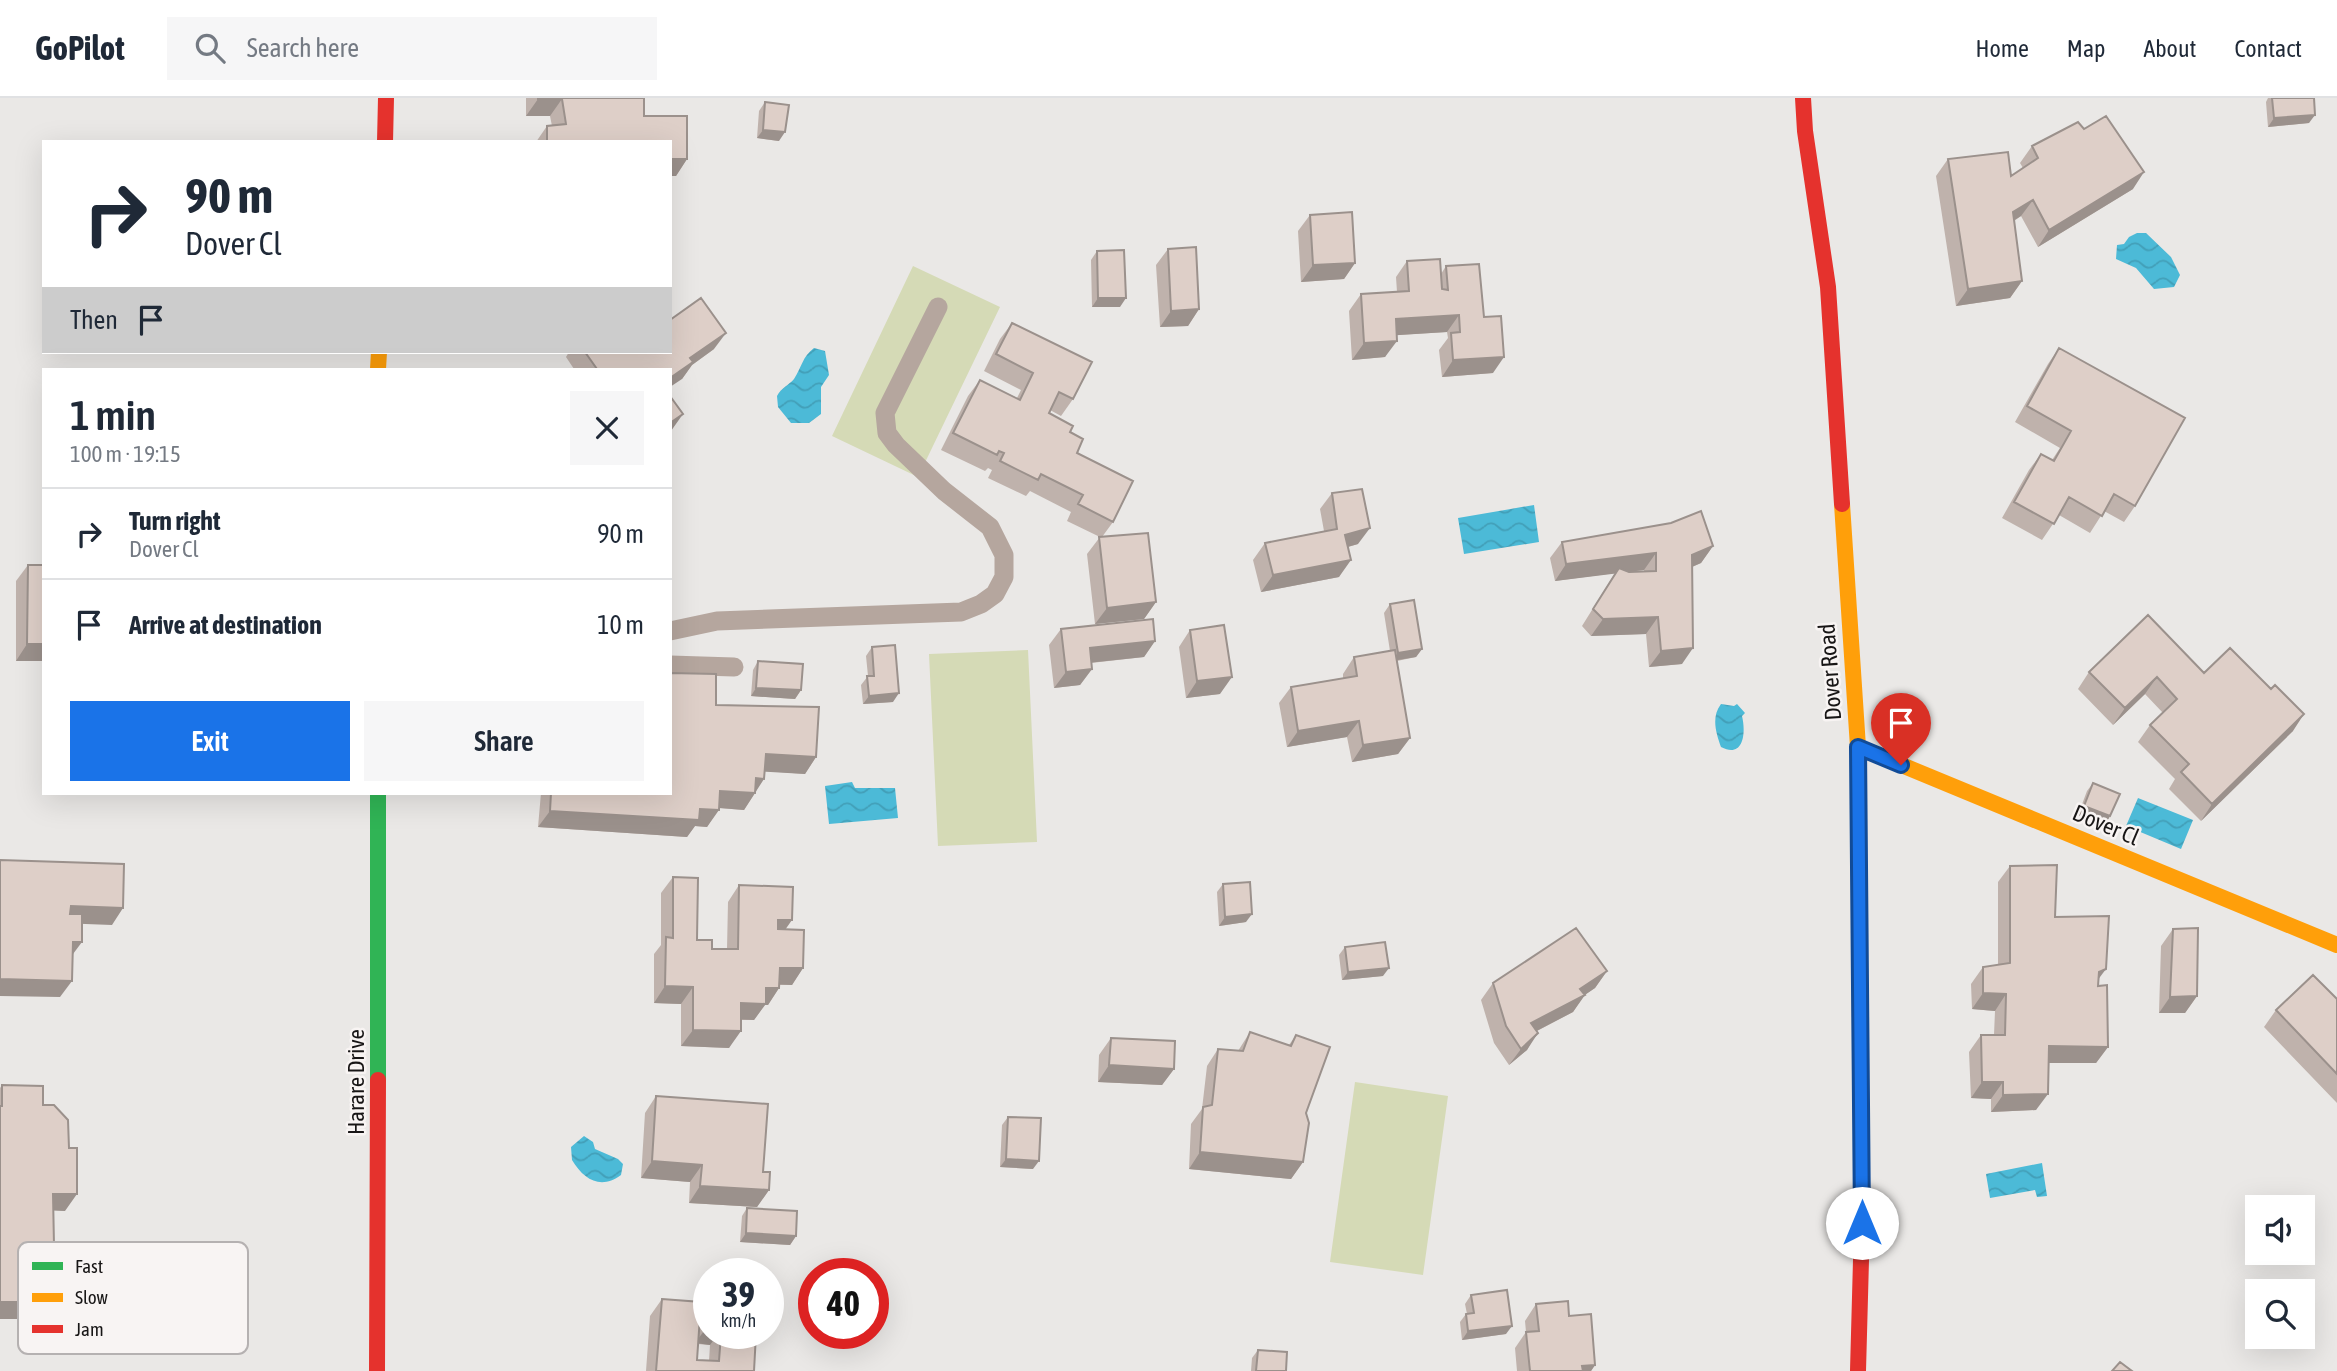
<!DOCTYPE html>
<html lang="en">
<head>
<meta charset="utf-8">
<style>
	body { margin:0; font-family:"Asap Condensed",sans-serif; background:#f6f6f7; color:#1f2937; height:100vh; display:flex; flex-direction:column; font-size:26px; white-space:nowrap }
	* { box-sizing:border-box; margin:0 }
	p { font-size:23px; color:#747a83 }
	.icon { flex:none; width:38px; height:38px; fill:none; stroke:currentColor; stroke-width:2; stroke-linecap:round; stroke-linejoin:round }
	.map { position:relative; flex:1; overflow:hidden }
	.details { position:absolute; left:42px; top:270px; width:630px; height:427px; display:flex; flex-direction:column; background:#fff; border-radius:0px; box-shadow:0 7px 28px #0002 }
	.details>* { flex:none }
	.guide { position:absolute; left:42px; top:42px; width:630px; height:214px; border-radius:0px; box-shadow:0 7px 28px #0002; background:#fff; color:#1f2937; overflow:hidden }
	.controls { position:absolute; left:2245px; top:1097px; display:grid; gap:14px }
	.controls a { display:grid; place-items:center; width:70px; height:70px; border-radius:0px; background:#fff; box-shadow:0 7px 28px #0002; font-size:35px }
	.speed { position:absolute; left:693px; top:1160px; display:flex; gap:14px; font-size:35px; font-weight:700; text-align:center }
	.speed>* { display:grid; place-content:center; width:91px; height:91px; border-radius:50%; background:#fff; box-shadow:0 7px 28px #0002; line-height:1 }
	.speed small { font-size:18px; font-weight:400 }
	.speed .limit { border:10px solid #d22; background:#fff; color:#111 }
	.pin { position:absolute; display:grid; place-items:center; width:60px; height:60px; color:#fff; margin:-72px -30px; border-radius:50% 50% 50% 0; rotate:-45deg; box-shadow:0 0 7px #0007 }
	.pin .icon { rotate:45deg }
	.me { position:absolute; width:77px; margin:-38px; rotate:0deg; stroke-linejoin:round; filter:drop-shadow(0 0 5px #0008) }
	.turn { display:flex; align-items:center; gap:24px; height:147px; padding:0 28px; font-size:32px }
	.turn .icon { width:91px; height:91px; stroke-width:2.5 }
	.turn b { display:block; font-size:49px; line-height:60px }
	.then { display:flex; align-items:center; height:66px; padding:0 28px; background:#0003; gap:14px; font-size:26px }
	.round { display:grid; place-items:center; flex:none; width:74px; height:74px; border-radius:0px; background:#f6f6f7 }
	.headline { display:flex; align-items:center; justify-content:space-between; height:119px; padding:0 28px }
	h1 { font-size:42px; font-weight:600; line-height:52px }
	.primary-button { display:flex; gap:14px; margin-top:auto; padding:14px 28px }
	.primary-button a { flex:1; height:80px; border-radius:0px; background:#1a73e8; color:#fff; font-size:28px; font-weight:600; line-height:80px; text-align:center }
	.primary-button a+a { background:#f6f6f7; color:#1f2937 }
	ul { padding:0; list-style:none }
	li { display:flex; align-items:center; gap:21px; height:91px; padding:0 28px; border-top:2px solid #e0e1e3 }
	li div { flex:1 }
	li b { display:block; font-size:26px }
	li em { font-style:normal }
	header { display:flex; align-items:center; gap:42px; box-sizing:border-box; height:98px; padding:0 35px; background:#fff; border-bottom:2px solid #e0e1e3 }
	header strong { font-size:33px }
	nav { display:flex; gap:38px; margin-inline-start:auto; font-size:24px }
	.search { width:490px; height:63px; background:#f6f6f7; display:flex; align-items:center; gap:18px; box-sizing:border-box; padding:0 24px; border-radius:0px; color:#747a83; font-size:26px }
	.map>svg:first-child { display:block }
</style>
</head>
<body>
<header>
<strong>GoPilot</strong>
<div class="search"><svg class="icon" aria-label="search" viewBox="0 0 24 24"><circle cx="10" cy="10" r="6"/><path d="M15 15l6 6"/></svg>Search here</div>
<nav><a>Home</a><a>Map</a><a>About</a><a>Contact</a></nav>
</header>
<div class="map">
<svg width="2337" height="1273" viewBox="0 0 2337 1273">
	<defs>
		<pattern id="water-waves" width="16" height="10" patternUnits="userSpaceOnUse" patternTransform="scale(1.75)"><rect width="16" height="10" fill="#4cbad7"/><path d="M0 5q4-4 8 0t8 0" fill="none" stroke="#429fb8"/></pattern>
	</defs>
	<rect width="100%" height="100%" fill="#eae8e6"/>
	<!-- pitch -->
	<path fill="#d5dab6" d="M913,168L1000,209L918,379L832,338Z
		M1028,552L1037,744L938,748L929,556Z
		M1355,984L1448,998L1423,1177L1330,1164Z"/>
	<!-- water -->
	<path fill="url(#water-waves)" d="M2137,135H2146L2171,159L2180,177L2174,189L2154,191L2136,170L2116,161L2117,147L2124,146L2129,139Z
		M814,250L825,253L829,277L821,289V316L809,325H791L778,309L777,298C781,290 789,287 794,281C802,269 802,259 814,250Z
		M1534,407L1539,444L1464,456L1458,420Z
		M1721,606L1734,608L1737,606L1745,615L1742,618C1746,634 1744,661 1721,649C1716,635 1711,619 1721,606Z
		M852,684L855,690H895L898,720L829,726L825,688Z
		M2138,700L2193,722L2181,751L2126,728Z
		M584,1038L593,1044L595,1051L618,1061L623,1066L621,1077C601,1092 584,1082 572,1062L571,1049Z
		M2042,1065L2047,1098L2037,1099L2035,1092L1990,1100L1986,1076Z"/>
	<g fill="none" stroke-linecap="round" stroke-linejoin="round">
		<!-- lane -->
		<path stroke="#b5a69e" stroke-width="19" d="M670,533L717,523L961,514L981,506L995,496L1004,479V457L990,429L944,393L896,347L887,335L885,315L938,209
			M670,567L734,569"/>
		<!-- fast -->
		<path stroke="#30b455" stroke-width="16" d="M378,982V695"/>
		<!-- slow -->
		<path stroke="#ff9f0a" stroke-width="16" d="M378,271L379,254
			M1842,406L1858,649L1860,932
			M1858,649L2337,847"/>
		<!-- jam -->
		<path stroke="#e5322d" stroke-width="16" d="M1803,0L1805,33L1828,189L1842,406
			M385,44L386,0
			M377,1273L378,982
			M1858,1273L1862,1125L1860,932"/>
	</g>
	<!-- wall -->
	<path fill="#bfb2ac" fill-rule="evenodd" d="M526,0H644V18H687V61L676,78H670V44H536L547,28H552L550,18H526Z
		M2268,0H2314L2309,25L2268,29L2266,4Z
		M765,4L779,43L757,40L759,13Z
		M2032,48L2133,91L2038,149L2021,118L2014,123L2022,183L2010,200L1956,208L1936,78L1948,61L2011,78L2023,70L2020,65Z
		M1310,117L1355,165L1344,181L1301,184L1298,133Z
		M1168,151L1199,211L1188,228L1160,229L1156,167Z
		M1097,153L1120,209H1092L1091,162Z
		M1407,163L1441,176L1446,168L1484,219L1493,275L1442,279L1439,252L1448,240L1447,234L1397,237L1385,259L1352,262L1349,213L1361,196L1397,194L1396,179Z
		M1012,225L1073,301L1061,318L1050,312L1049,315L1070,334L1077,355L1113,424L1102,439L1156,504L1144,521L1095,526L1087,456L1100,439L1067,423L1071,414L1030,393L1026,398L988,380L992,372L988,370L985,373L941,352L968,298L980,282L1017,300L1021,292L984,273L1000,241Z
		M2059,250L2135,408L2124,424L2104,413L2090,435L2059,417L2042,442L2002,420L2029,372L2041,356L2052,362L2060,350L2015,324L2048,266Z
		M714,251L692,267L682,281L670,271H574L566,259L569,254H670Z
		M1332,395L1358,446L1348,449L1339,479L1261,494L1253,462L1265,445L1324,433L1320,411Z
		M1562,444L1713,448L1701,465L1692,469L1682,566L1649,569L1646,536L1591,538L1582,528L1615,475L1555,483L1550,460ZM1644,472V474H1627Z
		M28,467H44V563H16V483Z
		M1390,506L1422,551L1416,559L1397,563L1410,640L1398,656L1352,664L1347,639L1287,649L1279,605L1291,589L1343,580V576L1354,559L1390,553L1384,515Z
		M1061,531L1155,543L1144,559L1091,565L1092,571L1080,587L1054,590L1049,547Z
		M1190,532L1220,596L1186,600L1179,549Z
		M872,549L893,604L863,606L861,587L868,578L866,558Z
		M758,563L801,592L795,601L751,598L753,572Z
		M2089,574L2204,575L2293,633L2201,723L2169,691L2175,681L2138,644L2150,627L2163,615L2145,596L2113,627L2078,591Z
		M716,607L816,659L805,676L765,673L755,695L744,712L719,710L707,729L695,728L687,739L538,729L541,695H670Z
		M2093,685L2110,718L2105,727L2078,717L2087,693Z
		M2010,768L2055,819L2098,882V888L2108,949L2096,965H2049L2036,1012L1991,1014V1001L1971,1000L1969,954L1981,937H1994L1995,913L1972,911L1971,886L1983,869L1998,867V784Z
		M673,779L697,842L712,851H727L728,804L739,787L786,831L803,870L792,887H780L779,890L768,907H765L754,922H741L729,950L681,948V906L654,905V856L661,847V795Z
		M1223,786L1246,824L1219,828L1217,794Z
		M2173,831L2197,898L2185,915H2159L2161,848Z
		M1345,849L1383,878L1342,882L1339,857Z
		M1607,873L1595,890L1584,897L1573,914L1537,933L1527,952L1509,967L1494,945L1481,902L1493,885Z
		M2337,901V1005L2264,929L2276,912Z
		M1250,934L1289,947L1296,937L1306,1015L1303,1064L1291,1081L1189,1071L1191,1026L1202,1011L1207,968L1218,951L1238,953Z
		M1111,940L1174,971L1162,987L1098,984L1099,957Z
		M2,987L43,1007L65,1113L53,1112L42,1163V1204L31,1221H0V990Z
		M656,998L769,1092L757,1109L689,1105L690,1084L641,1080L645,1015Z
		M1008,1019L1033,1071L1000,1069L1002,1027Z
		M747,1110L796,1138L790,1147L740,1144L742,1118Z
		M709,1190V1236H757L756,1237L754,1273H646L650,1218L662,1201L700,1214L702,1212L703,1199ZM698,1246L710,1247L709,1263L697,1262Z
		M1471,1197L1506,1236L1462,1242L1460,1224L1466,1216H1467L1465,1206Z
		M1536,1206L1569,1218L1595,1267L1591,1273H1517L1515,1250L1526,1234L1525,1223Z
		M1258,1252L1286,1273H1251L1252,1260Z"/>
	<!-- shaded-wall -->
	<path fill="#9b918c" d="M538,1H562L550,18H526Z
		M2315,17L2309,25L2268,29L2274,20Z
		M763,32L785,34L779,43L757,40Z
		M670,61H687L676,78H670Z
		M2144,74L2133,91L2038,149L2049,132Z
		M2033,102L2021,118L2002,130L2013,114Z
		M1355,165L1344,181L1301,184L1313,167Z
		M2022,183L2010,200L1956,208L1968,191Z
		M1098,200H1126L1120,209H1092Z
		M1199,211L1188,228L1160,229L1171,213Z
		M1459,217L1447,234L1384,238L1396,221Z
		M726,235L714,251L692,267L682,281L670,289V280L690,260Z
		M1397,243L1385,259L1352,262L1364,245Z
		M1504,259L1493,275L1442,279L1453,262Z
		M683,316L671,333H670V325Z
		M1370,430L1358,446L1333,453L1345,437Z
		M1713,448L1701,465L1680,474L1692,457Z
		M1656,455L1644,472L1555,483L1566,466Z
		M1351,462L1339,479L1261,494L1273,477Z
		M1156,504L1144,521L1095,526L1107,510Z
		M1658,519L1646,536L1591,538L1603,521Z
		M1155,543L1144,559L1078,566L1090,550Z
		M27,546H44V563H16Z
		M1693,550L1682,566L1649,569L1661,553Z
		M1422,551L1416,559L1392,563L1398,555Z
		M1092,571L1080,587L1054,590L1066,574Z
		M1232,579L1220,596L1186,600L1197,583Z
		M2157,579L2145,596L2113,627L2125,610Z
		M756,590L801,592L795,601L751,598Z
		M899,595L893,604L863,606L869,598Z
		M2304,616L2293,633L2201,723L2212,706Z
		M1359,623L1347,639L1287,649L1298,633Z
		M1410,640L1398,656L1352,664L1363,647Z
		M766,656L816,659L805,676L754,673Z
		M756,680L764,681L744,712L708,709L720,693Z
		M2084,708L2110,718L2105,727L2078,717Z
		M700,711L719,712L707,729L695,728L687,739L538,729L550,713Z
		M71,808L123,810L112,827L59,825Z
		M1252,816L1246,824L1219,828L1225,819Z
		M778,822H792L780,839H766Z
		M73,844H82L70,860Z
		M780,870H803L792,887L768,886Z
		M1389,870L1383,878L1342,882L1348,874Z
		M2106,871L2094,887L2099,874Z
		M1607,873L1595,890L1582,899L1585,897L1573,914L1519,942L1531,925Z
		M0,881L72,883L60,899L0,898Z
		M665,888L693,889L681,906L654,905Z
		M766,890H779L768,907H765L754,922L730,921L741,905Z
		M1983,895L2006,896L1995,913L1972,911Z
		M2197,898L2185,915H2159L2170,899Z
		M693,932L741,933L729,950L681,948Z
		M1538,935L1527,952L1509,967L1521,951Z
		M2049,948L2108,949L2096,965H2038Z
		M1109,967L1174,971L1162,987L1098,984Z
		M1982,984H2003L1991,1001L1971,1000Z
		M2048,996L2036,1012L1991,1014L2003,997Z
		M1200,1054L1303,1064L1291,1081L1189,1071Z
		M1006,1061L1039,1063L1033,1071L1000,1069Z
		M652,1063L702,1067L690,1084L641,1080Z
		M700,1088L769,1092L757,1109L689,1105Z
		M53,1096H77L65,1113L42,1112Z
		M746,1135L796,1138L790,1147L740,1144Z
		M42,1147H54L42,1164Z
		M0,1204H42L31,1221H0Z
		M1512,1228L1506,1236L1462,1242L1468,1233Z
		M707,1229H709V1236H718L710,1247L695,1245Z
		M1595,1267L1591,1273H1579L1582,1268Z"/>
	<!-- building -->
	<path fill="#decfc8" stroke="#9b918c" stroke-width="2" d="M538,0H644V18H687V61H670V44H547V28L566,26L562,1H538Z
		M2272,0H2314L2315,17L2274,20Z
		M765,4L789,7L785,34L763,32Z
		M2106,18L2144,74L2049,132L2033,102L2013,114L2022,183L1968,191L1948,61L2008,54L2011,78L2038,60L2032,48L2078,24L2084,31Z
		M1352,114L1355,165L1313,167L1310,117Z
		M1196,149L1199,211L1171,213L1168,151Z
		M1124,152L1126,200H1098L1097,153Z
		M1440,161L1442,191L1448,192L1446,168L1479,166L1484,219L1501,218L1504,259L1453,262L1451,235L1460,234L1459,217L1396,221L1397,243L1364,245L1361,196L1409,193L1407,163Z
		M701,200L726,235L690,260L693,264L670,280V271H597L585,254H670V222Z
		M1012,225L1092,264L1073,301L1059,294L1049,315L1073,328L1070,334L1083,341L1077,355L1133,383L1113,424L1078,406L1083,397L1041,376L1038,382L1000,363L1004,355L999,353L997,357L953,335L980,282L1020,302L1033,275L996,256Z
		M2059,250L2185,320L2135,408L2114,396L2102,418L2069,399L2054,426L2014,404L2041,356L2054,363L2071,333L2027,308Z
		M670,298L683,316L670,325Z
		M1362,391L1370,430L1345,437L1351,462L1273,477L1265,445L1337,431L1332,395Z
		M1701,413L1713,448L1692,457L1693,550L1661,553L1658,519L1603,521L1593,511L1619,470L1629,474L1656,473V455L1566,466L1562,444L1671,425Z
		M1148,435L1156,504L1107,510L1099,439Z
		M28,467H44V546H27Z
		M1414,502L1422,551L1398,555L1390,506Z
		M2148,517L2204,575L2230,550L2271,591L2275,587L2304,616L2212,706L2181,674L2189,666L2150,627L2177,601L2157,579L2125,610L2089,574Z
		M1153,521L1155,543L1090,550L1092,571L1066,574L1061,531Z
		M1224,527L1232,579L1197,583L1190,532Z
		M895,547L899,595L869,598L867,578H874L872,549Z
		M1395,552L1410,640L1363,647L1359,623L1298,633L1291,589L1357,578L1354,559Z
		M758,563L803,566L801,592L756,590Z
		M670,575L716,576V607L819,609L816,659L766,656L764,681L756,680L755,695L720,693L719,712L700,711L699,722L550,713L551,695H670Z
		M2093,685L2120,696L2110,718L2084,708Z
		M0,762L124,766L123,810L71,808L70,816H82V844H73L72,883L0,881Z
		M2057,767L2055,819L2109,818L2106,871L2099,874L2098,888L2107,887L2108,949L2049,948L2048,996L2003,997V984H1982L1981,937H2005L2006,896L1983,895V869L2010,865V768Z
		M673,779L698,780L697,842H712V851H738L739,787L793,789L792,822H778V831L804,832L803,870H780L779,890H766V906L741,905V933L693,932V889L665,888L666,839L673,840Z
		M1250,784L1252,816L1225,819L1223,786Z
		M1576,830L1607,873L1580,891L1585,897L1531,925L1538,935L1521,951L1506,928L1493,885Z
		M2198,830L2197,898L2170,899L2173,831Z
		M1385,844L1389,870L1348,874L1345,849Z
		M2313,877L2337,901V976L2276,912Z
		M1250,934L1291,948L1296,937L1330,949L1306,1015L1309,1025L1303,1064L1200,1054L1203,1009L1212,1007L1218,951L1243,953Z
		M1111,940L1175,943L1174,971L1109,967Z
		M2,987L43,988V1007H54L68,1022L69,1050H77V1096H53L54,1147H42V1204H0V1008H2Z
		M656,998L768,1006L763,1074H770L769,1092L700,1088L702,1067L652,1063Z
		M1008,1019L1041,1020L1039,1063L1006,1061Z
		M747,1110L797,1113L796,1138L746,1135Z
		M1507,1192L1512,1228L1468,1233L1466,1216L1474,1215L1471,1197Z
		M662,1201L701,1204L697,1262L719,1263L721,1236H756L754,1273H656Z
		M1568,1203L1569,1218L1591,1216L1595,1267L1582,1268L1583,1273H1530L1526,1234L1539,1233L1536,1206Z
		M709,1207V1229H707Z
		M1258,1252L1287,1254L1286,1273H1256Z
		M2120,1264L2132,1273H2112Z"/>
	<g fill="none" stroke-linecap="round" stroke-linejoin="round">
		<defs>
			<path id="route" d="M1862,1125L1858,649L1901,667"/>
		</defs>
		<!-- route casing -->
		<use href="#route" stroke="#114b97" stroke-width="18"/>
		<!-- route -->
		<use href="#route" stroke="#1a73e8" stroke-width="12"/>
	</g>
	<g text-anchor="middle" stroke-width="5" stroke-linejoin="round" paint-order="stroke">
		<!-- street labels -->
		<g font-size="23" fill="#181616" stroke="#f8f4f3">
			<text transform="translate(1830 574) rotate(-94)" y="8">Dover Road</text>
			<text transform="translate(2106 727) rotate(23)" y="8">Dover Cl</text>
			<text transform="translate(356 984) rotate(-90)" y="8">Harare Drive</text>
		</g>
	</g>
	<!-- legend -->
	<rect x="18" y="1144" width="230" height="112" rx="10" fill="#f8f4f3" stroke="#b5b1b1" stroke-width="2"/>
	<rect x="32" y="1164" width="31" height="8" fill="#30b455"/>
	<rect x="32" y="1195" width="31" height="9" fill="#ff9f0a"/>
	<rect x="32" y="1227" width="31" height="8" fill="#e5322d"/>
	<g font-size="19" fill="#181616">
		<text x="75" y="1175">Fast</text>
		<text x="75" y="1206">Slow</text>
		<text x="75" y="1238">Jam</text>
	</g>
</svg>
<div class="controls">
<a><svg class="icon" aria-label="sound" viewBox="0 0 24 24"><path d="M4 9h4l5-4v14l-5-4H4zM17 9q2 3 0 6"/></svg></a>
<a><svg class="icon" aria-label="search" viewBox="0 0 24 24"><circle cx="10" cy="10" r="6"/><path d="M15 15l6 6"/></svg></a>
</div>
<div class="speed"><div>39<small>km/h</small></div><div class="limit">40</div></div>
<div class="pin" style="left:1901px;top:667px;background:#d93025"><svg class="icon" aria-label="arrive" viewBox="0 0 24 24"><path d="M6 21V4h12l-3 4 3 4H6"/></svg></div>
<svg class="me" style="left:1862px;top:1125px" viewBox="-20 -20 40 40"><circle r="19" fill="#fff"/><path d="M0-13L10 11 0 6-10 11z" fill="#1a73e8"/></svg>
<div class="guide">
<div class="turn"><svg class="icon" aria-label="right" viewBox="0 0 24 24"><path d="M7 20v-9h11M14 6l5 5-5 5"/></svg><div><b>90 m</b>Dover Cl</div></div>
<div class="then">Then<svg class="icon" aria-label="arrive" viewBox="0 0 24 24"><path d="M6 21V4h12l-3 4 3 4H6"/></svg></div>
</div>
<section class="details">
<div class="headline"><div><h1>1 min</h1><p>100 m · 19:15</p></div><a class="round"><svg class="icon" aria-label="close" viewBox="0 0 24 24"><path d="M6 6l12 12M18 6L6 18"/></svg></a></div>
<ul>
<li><svg class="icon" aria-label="right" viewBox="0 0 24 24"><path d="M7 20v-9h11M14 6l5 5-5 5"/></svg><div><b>Turn right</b><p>Dover Cl</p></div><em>90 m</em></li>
<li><svg class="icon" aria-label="arrive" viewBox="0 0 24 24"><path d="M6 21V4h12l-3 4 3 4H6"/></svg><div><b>Arrive at destination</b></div><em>10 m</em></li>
</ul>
<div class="primary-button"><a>Exit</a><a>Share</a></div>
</section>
</div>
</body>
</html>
